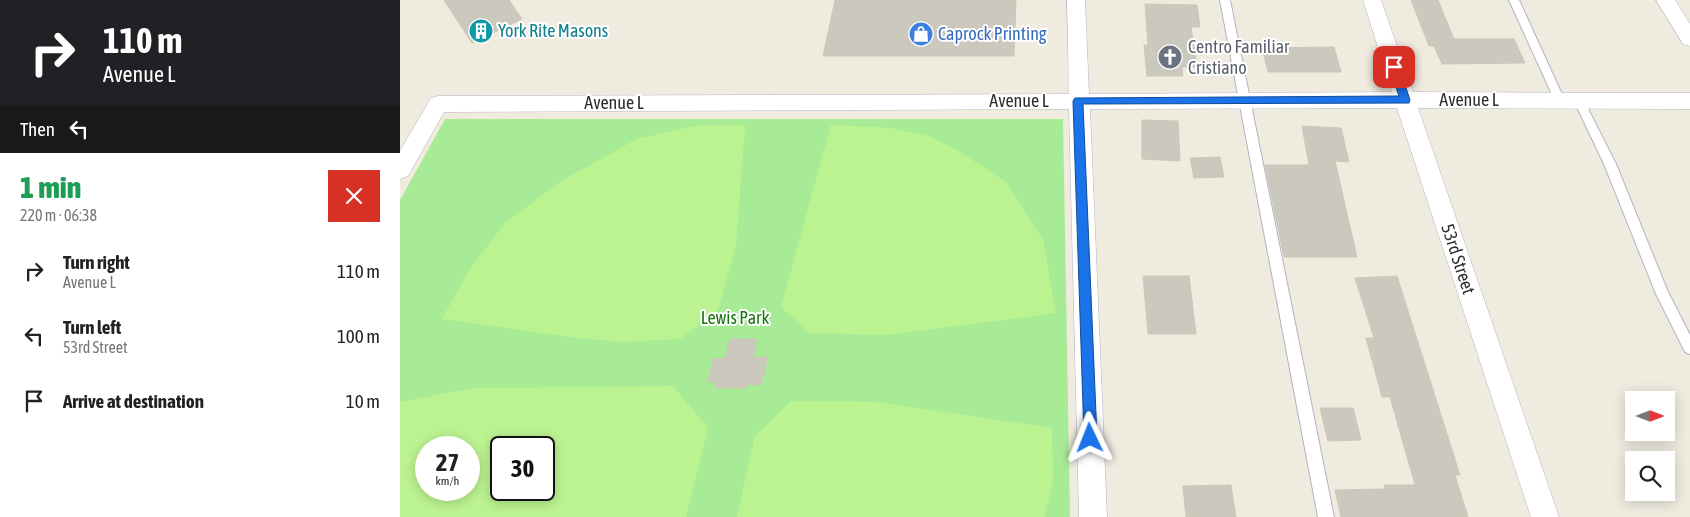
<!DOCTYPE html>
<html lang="en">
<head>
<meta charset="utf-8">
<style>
	body { margin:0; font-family:"Asap Condensed",sans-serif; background:#f6f6f6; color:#222; height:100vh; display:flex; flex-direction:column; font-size:19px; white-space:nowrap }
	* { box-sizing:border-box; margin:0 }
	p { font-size:16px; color:#767676 }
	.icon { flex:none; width:28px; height:28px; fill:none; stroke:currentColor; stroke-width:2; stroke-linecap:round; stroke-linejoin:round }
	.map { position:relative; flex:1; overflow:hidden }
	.drawer { display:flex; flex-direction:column; background:#fff; width:400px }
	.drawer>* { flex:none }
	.hud { background:#202124; color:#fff; overflow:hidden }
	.needle { width:32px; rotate:90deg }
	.tools { position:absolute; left:1225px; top:391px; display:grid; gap:10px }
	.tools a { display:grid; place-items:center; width:50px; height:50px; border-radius:0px; background:#fff; box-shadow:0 2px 12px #0003; font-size:25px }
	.speed { position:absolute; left:15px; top:436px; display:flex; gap:10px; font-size:25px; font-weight:700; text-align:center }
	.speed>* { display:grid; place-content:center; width:65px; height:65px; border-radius:50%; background:#fff; box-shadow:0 2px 12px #0003; line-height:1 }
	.speed small { font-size:12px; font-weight:400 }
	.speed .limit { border:2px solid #111; border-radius:8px; background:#fff; color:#111 }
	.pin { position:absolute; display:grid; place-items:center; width:42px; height:42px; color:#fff; margin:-21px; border-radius:10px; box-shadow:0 2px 8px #0006 }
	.me { position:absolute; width:55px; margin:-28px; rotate:358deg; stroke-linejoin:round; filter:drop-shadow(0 0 4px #0008) }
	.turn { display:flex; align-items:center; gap:18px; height:105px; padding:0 20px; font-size:22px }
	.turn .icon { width:65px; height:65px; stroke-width:2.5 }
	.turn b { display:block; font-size:35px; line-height:42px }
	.then { display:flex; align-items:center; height:48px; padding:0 20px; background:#0003; gap:10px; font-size:19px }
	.round { display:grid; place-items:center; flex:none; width:52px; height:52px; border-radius:0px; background:#f6f6f6 }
	.headline { display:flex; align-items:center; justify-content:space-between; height:85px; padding:0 20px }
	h1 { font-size:30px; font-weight:800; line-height:38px; color:#1e9e55 }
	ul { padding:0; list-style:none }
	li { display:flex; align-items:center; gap:15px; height:65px; padding:0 20px }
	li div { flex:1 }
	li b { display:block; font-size:19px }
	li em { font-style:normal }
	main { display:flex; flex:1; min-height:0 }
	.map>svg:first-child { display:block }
</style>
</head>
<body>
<main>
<section class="drawer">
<div class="hud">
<div class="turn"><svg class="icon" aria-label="right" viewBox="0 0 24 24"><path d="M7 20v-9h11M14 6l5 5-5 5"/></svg><div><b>110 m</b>Avenue L</div></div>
<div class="then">Then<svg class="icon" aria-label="left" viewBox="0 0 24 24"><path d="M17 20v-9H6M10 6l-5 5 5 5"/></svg></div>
</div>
<div class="headline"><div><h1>1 min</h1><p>220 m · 06:38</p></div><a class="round" style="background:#d93025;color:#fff"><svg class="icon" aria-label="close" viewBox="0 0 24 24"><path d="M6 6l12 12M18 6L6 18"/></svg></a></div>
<ul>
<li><svg class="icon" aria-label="right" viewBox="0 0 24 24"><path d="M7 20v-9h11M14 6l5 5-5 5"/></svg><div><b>Turn right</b><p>Avenue L</p></div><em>110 m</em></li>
<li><svg class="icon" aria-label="left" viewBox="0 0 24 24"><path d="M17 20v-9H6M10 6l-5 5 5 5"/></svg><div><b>Turn left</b><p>53rd Street</p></div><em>100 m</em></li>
<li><svg class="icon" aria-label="arrive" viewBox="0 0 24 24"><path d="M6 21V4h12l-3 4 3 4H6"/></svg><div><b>Arrive at destination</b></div><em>10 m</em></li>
</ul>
</section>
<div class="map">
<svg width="1290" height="517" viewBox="0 0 1290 517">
	<rect width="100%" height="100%" fill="#f0ebdf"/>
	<!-- green -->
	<path fill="#a8eb96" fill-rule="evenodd" d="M45,119H663L670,517H0V200ZM26,448H69V490H26ZM101,448H144V490H101Z"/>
	<!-- pitch -->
	<path fill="#bcf391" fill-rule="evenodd" d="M345,125L336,246L318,310L280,339L222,342L170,337L42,319L69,270L106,222L163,180L237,139L295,126Z
		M431,125L490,128L528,136L560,152L606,182L643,240L656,313L486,335L410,333L381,307Z
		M273,386L308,428L286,517H0V402L74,388ZM26,448H69V490H26ZM101,448H144V490H101Z
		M391,401L477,402L652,428L653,482L644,517H337L355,436Z"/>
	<!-- building -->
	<path fill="#cbc8be" stroke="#ccc7b8" d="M44,0H109L122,19L72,43Z
		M435,0H616L614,56H423Z
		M1011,0H1038L1054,39H1114L1125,63L1042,64L1034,46H1029Z
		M745,4L797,5L800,27H791L797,67H782L783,76H747L744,45H748Z
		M934,47L941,72H868L862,48Z
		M742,120L778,121L780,161L742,159Z
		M902,126L941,128L949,162L935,161L957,257H884L865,165H909Z
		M820,157L824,177L794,178L790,158Z
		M743,276H789L796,334H748Z
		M997,276L1060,475H1055L1068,517H941L935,490L985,489L984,485H1015L990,397H982L966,338H974L955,278Z
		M330,339H357L353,357H368L361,385L347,384L346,388H315V382H307L314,358H325Z
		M920,408H953L961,440L928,441Z
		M831,485L836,517H786L783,486Z"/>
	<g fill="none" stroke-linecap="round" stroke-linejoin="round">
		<defs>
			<path id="service" d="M820,0H830L934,517H918Z
				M1109,0H1119L1165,101L1164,104L1160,105L1155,101Z
				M1179,97L1184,101L1216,164L1268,292L1290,335V354L1285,352L1256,294L1204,164L1174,101Z"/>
			<path id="minor" d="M667,0H685L689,94L992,92L963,0H981L1013,92L1290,93V109L1018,108L1159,517H1131L997,108L690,109L707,517H679L669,109L44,112L8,176L0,179V151L31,98L38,96L669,94Z
				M1256,0H1275L1290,24V46L1283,44Z"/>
		</defs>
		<!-- service casing -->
		<use href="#service" stroke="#b3b3c2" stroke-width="2"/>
		<!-- minor casing -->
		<use href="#minor" stroke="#b3b3c2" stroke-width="1"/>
		<!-- service -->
		<use href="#service" fill="#fff" fill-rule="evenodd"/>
		<!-- minor -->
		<use href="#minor" fill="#fff" fill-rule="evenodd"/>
	</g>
	<!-- route -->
	<path fill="#1a73e8" stroke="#114b97" d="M994,63L999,67L1010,100L1009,103L683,104L697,438L695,442L690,444L686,442L684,438L673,101L675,98L999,96L989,67Z"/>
	<!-- icons -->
	<defs>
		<symbol id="building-disc" viewBox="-11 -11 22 22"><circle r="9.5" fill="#0f9aa8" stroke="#fff"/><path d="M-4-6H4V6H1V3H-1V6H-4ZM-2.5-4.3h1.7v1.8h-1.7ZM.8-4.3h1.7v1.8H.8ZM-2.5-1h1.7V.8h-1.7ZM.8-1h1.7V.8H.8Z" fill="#fff"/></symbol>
		<symbol id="shop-disc" viewBox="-11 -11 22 22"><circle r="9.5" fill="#3f7fe0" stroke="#fff"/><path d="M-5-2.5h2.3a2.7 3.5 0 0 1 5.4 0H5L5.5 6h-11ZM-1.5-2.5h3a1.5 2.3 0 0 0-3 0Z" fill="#fff"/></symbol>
		<symbol id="church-disc" viewBox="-11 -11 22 22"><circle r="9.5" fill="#6b7280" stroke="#fff"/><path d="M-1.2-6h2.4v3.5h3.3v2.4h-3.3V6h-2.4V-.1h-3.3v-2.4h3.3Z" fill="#fff"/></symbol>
	</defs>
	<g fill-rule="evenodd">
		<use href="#building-disc" x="67" y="17" width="28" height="28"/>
		<use href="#shop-disc" x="507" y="20" width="28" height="28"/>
		<use href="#church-disc" x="756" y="43" width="28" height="28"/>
	</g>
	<g text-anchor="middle" stroke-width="4" stroke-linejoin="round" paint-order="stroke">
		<!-- culture labels -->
		<g font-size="18" fill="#0d838f" stroke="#fff" text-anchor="start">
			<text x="98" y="37">York Rite Masons</text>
		</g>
		<!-- shop labels -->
		<g font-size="18" fill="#366cbe" stroke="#fff" text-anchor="start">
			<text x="538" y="40">Caprock Printing</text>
		</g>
		<!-- worship labels -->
		<g font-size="18" fill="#5b616d" stroke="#fff" text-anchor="start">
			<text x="788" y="53">Centro Familiar<tspan x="788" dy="21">Cristiano</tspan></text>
		</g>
		<!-- street labels -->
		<g font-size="18" fill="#2d2d2d" stroke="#fff">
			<text x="1069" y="106">Avenue L</text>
			<text x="619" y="107">Avenue L</text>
			<text x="214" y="109">Avenue L</text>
			<text transform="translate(1058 259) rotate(72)" y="6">53rd Street</text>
		</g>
		<!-- park labels -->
		<g font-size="18" fill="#1a7414" stroke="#fff">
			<text x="335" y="324">Lewis Park</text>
		</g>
	</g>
</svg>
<div class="tools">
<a><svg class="needle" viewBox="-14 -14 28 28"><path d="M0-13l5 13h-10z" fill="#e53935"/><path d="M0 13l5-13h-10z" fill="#767676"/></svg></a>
<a><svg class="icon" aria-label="search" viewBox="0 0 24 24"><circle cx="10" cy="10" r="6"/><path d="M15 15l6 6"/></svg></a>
</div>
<div class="speed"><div>27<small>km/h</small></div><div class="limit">30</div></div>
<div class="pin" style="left:994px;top:67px;background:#d93025"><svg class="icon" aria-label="arrive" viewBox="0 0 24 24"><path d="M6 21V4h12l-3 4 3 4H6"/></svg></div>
<svg class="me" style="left:690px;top:438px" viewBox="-20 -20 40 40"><path d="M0-17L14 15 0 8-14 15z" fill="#1a73e8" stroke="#fff" stroke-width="4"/></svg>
</div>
</main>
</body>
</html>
